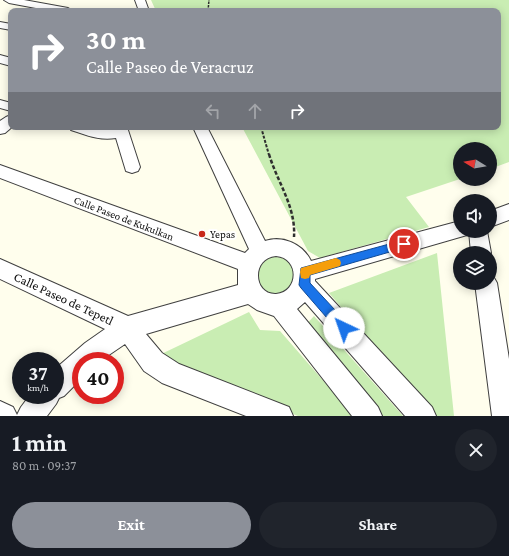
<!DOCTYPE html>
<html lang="en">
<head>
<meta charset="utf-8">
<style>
	body { margin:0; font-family:"Crimson Pro",serif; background:#20242c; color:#f1f3f6; height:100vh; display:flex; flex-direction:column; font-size:15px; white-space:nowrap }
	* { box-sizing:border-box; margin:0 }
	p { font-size:13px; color:#9ea1a6 }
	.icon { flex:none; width:22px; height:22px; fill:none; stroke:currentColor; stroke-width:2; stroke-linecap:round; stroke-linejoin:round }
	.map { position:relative; height:416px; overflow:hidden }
	.drawer { display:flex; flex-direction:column; background:#171b24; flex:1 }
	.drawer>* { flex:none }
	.guide { position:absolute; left:8px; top:8px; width:493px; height:122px; border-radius:8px; box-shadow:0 2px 10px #0003; background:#8c9099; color:#fff; overflow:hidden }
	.needle { width:26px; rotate:281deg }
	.tools { position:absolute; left:453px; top:142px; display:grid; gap:8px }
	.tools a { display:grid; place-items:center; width:44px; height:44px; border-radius:50%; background:#171b24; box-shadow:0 2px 10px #0003; font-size:20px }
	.speed { position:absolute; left:12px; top:352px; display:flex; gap:8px; font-size:20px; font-weight:700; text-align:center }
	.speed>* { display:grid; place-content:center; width:52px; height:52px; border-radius:50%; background:#171b24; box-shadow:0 2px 10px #0003; line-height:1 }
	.speed small { font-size:10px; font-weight:400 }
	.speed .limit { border:6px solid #d22; background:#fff; color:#111 }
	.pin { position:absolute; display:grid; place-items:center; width:34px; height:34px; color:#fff; margin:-17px; border:2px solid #fff; border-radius:50%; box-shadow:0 1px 4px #0007 }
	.me { position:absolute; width:44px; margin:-22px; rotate:318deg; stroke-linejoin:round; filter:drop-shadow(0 0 3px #0008) }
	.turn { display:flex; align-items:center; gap:14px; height:84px; padding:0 12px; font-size:18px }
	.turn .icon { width:52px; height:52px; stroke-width:2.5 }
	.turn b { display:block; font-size:28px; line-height:34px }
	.lanes { display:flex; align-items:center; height:38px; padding:0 12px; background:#0003; justify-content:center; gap:20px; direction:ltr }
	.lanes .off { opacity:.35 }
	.round { display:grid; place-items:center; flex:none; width:42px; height:42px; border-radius:21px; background:#20242c }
	.head { display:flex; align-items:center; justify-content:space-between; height:68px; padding:0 12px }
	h1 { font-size:24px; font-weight:700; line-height:30px }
	.primary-button { display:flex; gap:8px; margin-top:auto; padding:8px 12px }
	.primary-button a { flex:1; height:46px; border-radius:24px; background:#8c9099; color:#fff; font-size:16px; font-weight:700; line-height:46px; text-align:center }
	.primary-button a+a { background:#20242c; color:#f1f3f6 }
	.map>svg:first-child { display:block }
</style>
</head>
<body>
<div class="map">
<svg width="509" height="416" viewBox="0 0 509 416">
	<rect width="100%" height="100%" fill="#fffeed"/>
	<!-- green -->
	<path fill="#c9edb3" d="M151,0H509V162L490,169V149H460V179L406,197L429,227L320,258L308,251L242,127H498V11H156Z
		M437,253L454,416H433L329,293Z
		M272,257C285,256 290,262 296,273L291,289C287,291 282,294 278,294C256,296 250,266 272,257Z
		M249,312L260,330L280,331L354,416H298L153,358Z
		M314,316L403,416H378L304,327Z"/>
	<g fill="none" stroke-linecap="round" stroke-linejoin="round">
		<defs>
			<path id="minor" d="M4,0H24L68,8L73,11H52L9,3Z
				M135,0H145L149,11H139Z
				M0,22L11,24V30L0,28Z
				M0,55L11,58V66L0,63Z
				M0,100L11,103V111L0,108Z
				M11,115L12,127L5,133L0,134V121L6,117Z
				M69,127L109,129L113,128V127H127L140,167L138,171L132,173L126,171L116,138C100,141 86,135 71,130Z
				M193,127H207L265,241C283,235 303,244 311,261L460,221V231H468L467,235L315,279V281L432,407L436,416H405L305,302L297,309L378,407L382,416H352L274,316L257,310L248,304L146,334L162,353L179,364L289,407L293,416H246L162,383L144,371L125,344L100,361H81V379L64,396L59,398L56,404L47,416H0V401L13,407L17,415L21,407L30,395H55V369L85,343L105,329L0,279V259L128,316L238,285V269L0,178V165L245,253L249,249ZM276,256C300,258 299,292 276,294C253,295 251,258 276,256Z
				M509,204V220L490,227V211Z
				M469,231H487L491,253L490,255V253H471Z
				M490,274L493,276L497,283L509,359V416H492L475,283H490Z"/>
		</defs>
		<!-- minor casing -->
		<use href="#minor" stroke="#404040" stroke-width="2"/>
		<!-- path-far2 -->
		<path stroke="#2f2f2f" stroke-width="1.5" stroke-dasharray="2.5 1" stroke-linecap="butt" d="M208,11L209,0"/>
		<!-- path-far1 -->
		<path stroke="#2f2f2f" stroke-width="2" stroke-dasharray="3 1.5" stroke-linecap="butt" d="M261,127L269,155"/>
		<!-- path -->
		<path stroke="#2f2f2f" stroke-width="2.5" stroke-dasharray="4 2" stroke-linecap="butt" d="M269,154C277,182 296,206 294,237"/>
		<!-- minor -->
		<use href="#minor" fill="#fff" fill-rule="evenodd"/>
	</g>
	<!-- route -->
	<path fill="#1a73e8" stroke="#114b97" d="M404,240L407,241L409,244L407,247L310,275V283L348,324L350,328L348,333L344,334L340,333L301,288L299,285L301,268Z"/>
	<!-- slow -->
	<path fill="#f59e0b" d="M336,258L340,260L341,263L340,266L310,275L309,278L305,279L301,278L300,272L301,268Z"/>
	<!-- markers -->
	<circle fill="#c92919" stroke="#fff" stroke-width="1.5" cx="202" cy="234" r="4"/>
	<g text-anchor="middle" stroke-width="4" stroke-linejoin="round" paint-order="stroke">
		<!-- street labels -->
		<g font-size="11" fill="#0d0d0d" stroke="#fff">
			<text transform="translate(124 218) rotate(21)" y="4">Calle Paseo de Kukulkan</text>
		</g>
		<!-- poi labels -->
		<g font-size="11" fill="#0d0d0d" stroke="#fff" text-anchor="start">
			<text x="210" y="238">Yepas</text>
		</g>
		<!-- near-street labels -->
		<g font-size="13" fill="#0d0d0d" stroke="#fff">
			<text transform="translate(64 298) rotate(25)" y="5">Calle Paseo de Tepetl</text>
		</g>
	</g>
</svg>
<div class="tools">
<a><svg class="needle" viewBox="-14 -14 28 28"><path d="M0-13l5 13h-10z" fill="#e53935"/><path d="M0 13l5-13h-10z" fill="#9ea1a6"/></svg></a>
<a><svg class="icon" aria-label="sound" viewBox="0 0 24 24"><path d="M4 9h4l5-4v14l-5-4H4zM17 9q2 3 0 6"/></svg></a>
<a><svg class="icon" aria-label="layers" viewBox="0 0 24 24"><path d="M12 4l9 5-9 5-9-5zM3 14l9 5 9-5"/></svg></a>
</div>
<div class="speed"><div>37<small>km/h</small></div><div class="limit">40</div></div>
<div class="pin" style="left:404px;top:244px;background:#d93025"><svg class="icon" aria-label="arrive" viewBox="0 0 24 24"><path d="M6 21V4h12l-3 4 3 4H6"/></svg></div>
<svg class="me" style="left:344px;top:328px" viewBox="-20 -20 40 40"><circle r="19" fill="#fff"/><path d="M0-13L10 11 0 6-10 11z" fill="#1a73e8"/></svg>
<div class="guide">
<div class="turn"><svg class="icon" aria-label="right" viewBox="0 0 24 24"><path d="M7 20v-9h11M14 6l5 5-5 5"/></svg><div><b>30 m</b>Calle Paseo de Veracruz</div></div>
<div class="lanes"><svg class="icon off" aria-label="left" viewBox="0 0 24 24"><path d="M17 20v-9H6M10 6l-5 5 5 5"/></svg><svg class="icon off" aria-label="ahead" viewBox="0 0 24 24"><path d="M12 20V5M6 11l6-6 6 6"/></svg><svg class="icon" aria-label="right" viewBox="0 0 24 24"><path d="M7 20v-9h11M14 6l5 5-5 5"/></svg></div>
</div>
</div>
<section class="drawer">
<div class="head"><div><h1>1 min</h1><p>80 m · 09:37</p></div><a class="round"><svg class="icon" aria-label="close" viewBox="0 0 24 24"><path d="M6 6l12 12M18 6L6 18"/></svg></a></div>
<div class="primary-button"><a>Exit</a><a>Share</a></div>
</section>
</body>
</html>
